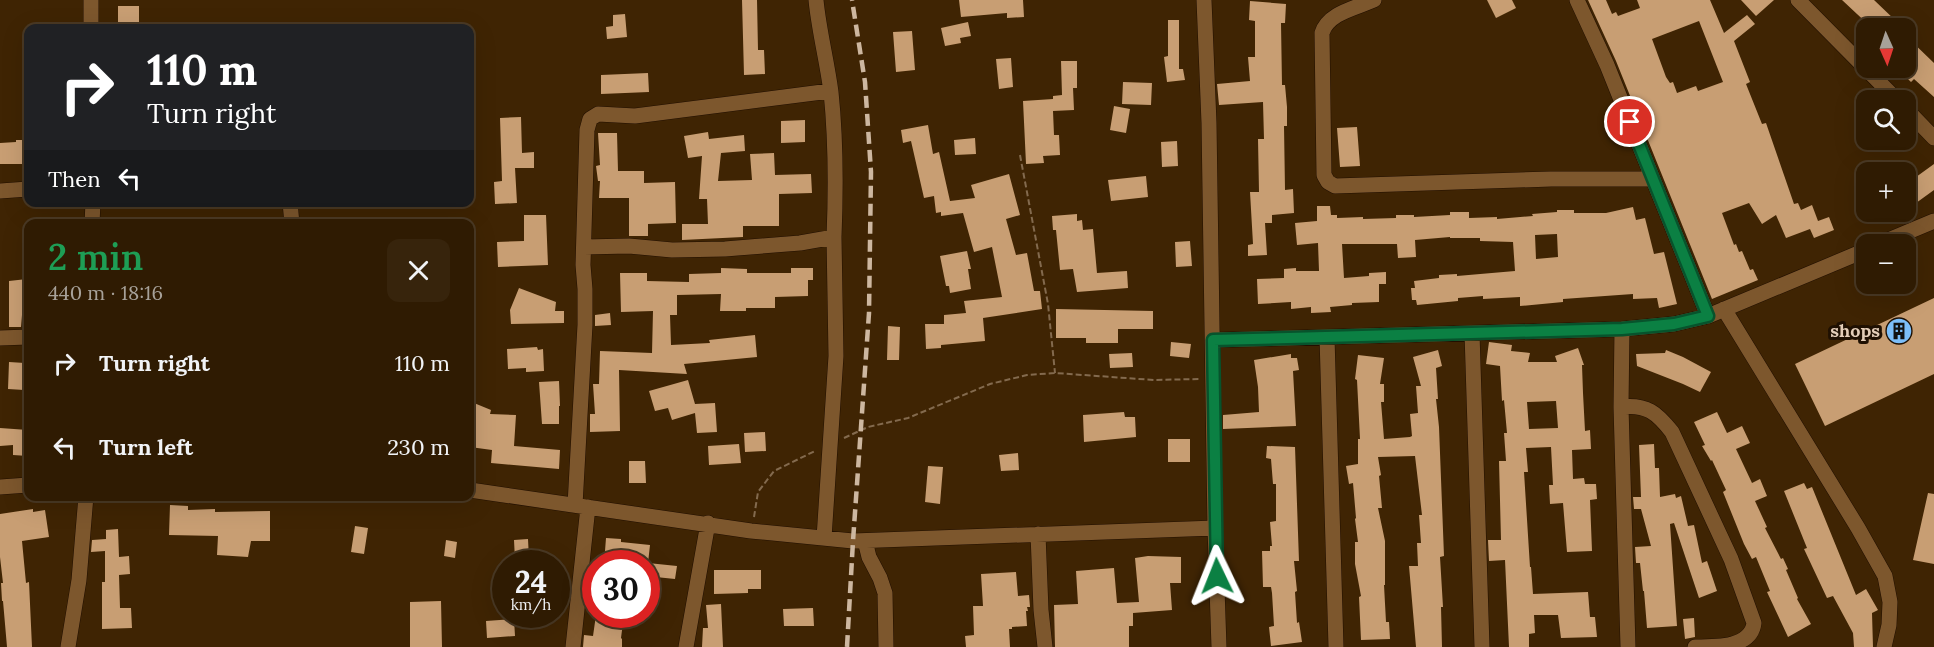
<!DOCTYPE html>
<html lang="en">
<head>
<meta charset="utf-8">
<style>
	body { margin:0; font-family:Lora,serif; background:#37240c; color:#f1f3f6; height:100vh; display:flex; flex-direction:column; font-size:22px; white-space:nowrap }
	* { box-sizing:border-box; margin:0 }
	p { font-size:20px; color:#a7a199 }
	.icon { flex:none; width:33px; height:33px; fill:none; stroke:currentColor; stroke-width:2; stroke-linecap:round; stroke-linejoin:round }
	.map { position:relative; flex:1; overflow:hidden }
	.panel { position:absolute; left:24px; top:219px; width:450px; height:282px; display:flex; flex-direction:column; background:#2f1b02; border-radius:12px; box-shadow:0 6px 24px #0002,0 0 0 2px #4a3924 }
	.panel>* { flex:none }
	.hud { position:absolute; left:24px; top:24px; width:450px; height:183px; border-radius:12px; box-shadow:0 6px 24px #0002,0 0 0 2px #4a3924; background:#202124; color:#fff; overflow:hidden }
	.needle { width:39px; rotate:177deg }
	.fabs { position:absolute; left:1856px; top:18px; display:grid; gap:12px }
	.fabs a { display:grid; place-items:center; width:60px; height:60px; border-radius:12px; background:#2f1b02; box-shadow:0 6px 24px #0002,0 0 0 2px #4a3924; font-size:30px }
	.speed { position:absolute; left:492px; top:550px; display:flex; gap:12px; font-size:30px; font-weight:700; text-align:center }
	.speed>* { display:grid; place-content:center; width:78px; height:78px; border-radius:50%; background:#2f1b02; box-shadow:0 6px 24px #0002,0 0 0 2px #4a3924; line-height:1 }
	.speed small { font-size:15px; font-weight:400 }
	.speed .limit { border:9px solid #d22; background:#fff; color:#111 }
	.pin { position:absolute; display:grid; place-items:center; width:51px; height:51px; color:#fff; margin:-26px; border:3px solid #fff; border-radius:50%; box-shadow:0 2px 6px #0007 }
	.me { position:absolute; width:66px; margin:-33px; rotate:358deg; stroke-linejoin:round; filter:drop-shadow(0 0 4px #0008) }
	.turn { display:flex; align-items:center; gap:21px; height:126px; padding:0 24px; font-size:27px }
	.turn .icon { width:78px; height:78px; stroke-width:2.5 }
	.turn b { display:block; font-size:42px; line-height:51px }
	.then { display:flex; align-items:center; height:57px; padding:0 24px; background:#0003; gap:12px; font-size:22px }
	.round { display:grid; place-items:center; flex:none; width:63px; height:63px; border-radius:12px; background:#37240c }
	.head { display:flex; align-items:center; justify-content:space-between; height:102px; padding:0 24px }
	h1 { font-size:36px; font-weight:600; line-height:45px; color:#1e9e55 }
	ul { padding:0; list-style:none }
	li { display:flex; align-items:center; gap:18px; height:84px; padding:0 24px }
	li div { flex:1 }
	li b { display:block; font-size:22px }
	li em { font-style:normal }
	.map>svg:first-child { display:block }
</style>
</head>
<body>
<div class="map">
<svg width="1934" height="647" viewBox="0 0 1934 647">
	<rect width="100%" height="100%" fill="#3f2403"/>
	<!-- building -->
	<path fill="#c89e73" fill-rule="evenodd" d="M742,0H757L758,50H764L765,74L744,75Z
		M959,0H1023L1024,17L1007,18V13L961,17Z
		M1487,0H1512L1516,8L1496,18Z
		M1588,0H1606L1612,14L1616,12L1618,16L1640,8L1637,0H1710L1724,33L1747,15L1755,24L1734,41L1750,82L1746,84L1762,124L1766,123L1794,204L1798,203L1801,210L1812,205L1818,221L1829,217L1834,230L1814,238L1810,229L1786,238L1776,215L1762,224L1749,203L1722,213L1734,245L1736,244L1739,252L1742,251L1750,270L1753,269L1758,280L1712,299L1616,61ZM1699,21L1723,82L1698,91L1696,86L1677,93L1673,82L1670,83L1666,77L1652,39Z
		M1741,0H1774L1756,16Z
		M1842,0H1874L1896,21L1888,28H1872Z
		M1250,1L1286,4L1285,23H1281L1282,85H1285L1287,107V126H1284L1285,190L1293,189L1294,213L1272,215V223H1265L1267,255L1248,256V245L1253,244L1250,192H1259L1258,139H1264L1263,102L1219,105L1217,84L1250,81L1248,57H1255V21L1249,20Z
		M118,6H139V24H118Z
		M625,14L627,37L607,39L606,27L613,26V15Z
		M1168,20H1179V69H1183L1185,80L1167,82L1164,57L1168,56Z
		M968,22L971,36L960,38L961,43L945,46L941,28Z
		M912,31L915,70L896,72L893,32Z
		M1905,35L1934,63V97L1914,79L1911,82L1900,71L1905,68Z
		M1011,58L1013,87L999,89L996,59Z
		M1061,61H1077V88H1073L1074,110L1053,111L1054,135H1059L1060,155L1043,156L1044,163L1026,164L1023,101L1053,99V96L1062,95Z
		M648,73L649,92L601,94V75Z
		M1123,82L1152,83L1151,105L1122,104Z
		M1114,106L1130,109L1126,133L1110,130Z
		M521,117L522,153L534,152V168H515L517,203L495,204L494,182L502,181L500,118Z
		M805,120V142L781,143V121Z
		M928,125L933,154L939,152L950,201L975,198L971,185L1009,174L1020,215L1006,219L1016,255L1027,253L1034,291H1040L1042,309L983,318L985,341L941,345V348L926,349L925,324H944V315L966,313L964,301L1002,297L992,247L974,252L963,213L941,216V212L936,213L934,196L924,198L911,141L903,143L901,130Z
		M1357,127L1360,166L1340,167L1337,128Z
		M708,132L709,139L744,135L745,151L721,153L718,181L752,180L750,154L774,153L775,175L811,174L812,193L779,194V226H743V237L682,240V224H708L707,199H699L702,156L688,158L684,136Z
		M598,133H617L618,171H644V183L675,182L676,223L648,224V236H629V198H599L600,181H598L596,166L600,165Z
		M975,138L976,154L955,155L954,140Z
		M16,140H28V164H0V143L16,142Z
		M1177,141L1178,166L1162,167L1161,142Z
		M1934,164V190L1905,211V185Z
		M1146,176L1148,197L1111,201L1108,180Z
		M1317,206H1330L1331,215H1337V218L1363,217V219L1396,218V215H1414V217L1450,215V212H1469V218L1497,217V219L1533,216L1532,214L1557,212V210H1574V213H1606L1633,207L1636,220L1645,218L1654,254L1664,252L1677,304L1659,308L1657,298L1633,299V294L1563,299V302L1520,306V297L1483,299V296L1458,298V301L1417,305L1416,300H1412L1411,288H1415L1414,281L1439,278V275L1457,274V276L1515,271L1513,242L1480,241V238H1450V237L1415,240L1416,257L1398,258L1397,244H1342L1344,278L1369,276V273L1386,272V284H1379V302L1352,303V305L1330,307L1331,312L1311,313V307L1291,309V302L1258,304L1257,279L1284,278V269L1296,268V271H1319L1318,243L1297,245L1295,223L1317,221ZM1557,234L1558,257L1536,259L1535,235Z
		M1077,214V221L1082,220L1083,230L1093,229L1097,273L1127,271L1128,288L1077,292L1073,269L1060,270L1056,230H1053L1052,216Z
		M524,215H546L548,265L498,267L497,242L524,241Z
		M1190,241L1192,266L1176,267L1175,242Z
		M967,251L971,269H968L971,289L950,293L949,286H946L940,256Z
		M721,268L747,269V273H791V268H813V280H808V296L775,297V308H746V311H720L721,294L677,295V315H670L671,345L710,343L709,340L755,335L757,357L684,364L687,374L619,370L620,431L590,432V414H595L593,384H599L600,351L652,353L653,311L621,312L620,273H647V281L689,282V274L721,273Z
		M27,279L28,315H22L21,327H9V281Z
		M519,288L556,302L555,311H564V323L511,324L510,310Z
		M1934,298V374L1825,426L1795,364Z
		M1056,309L1153,311V329H1118V343H1086V338H1056Z
		M610,313L611,325L595,326V315Z
		M888,326L900,327L899,360H887Z
		M1171,342L1191,344L1189,358L1170,356Z
		M1489,342L1512,345L1511,351L1530,353L1528,362H1557L1555,356L1578,348L1584,365H1582L1583,393L1585,431L1590,430L1591,449L1572,450L1573,479L1584,478L1585,484H1596L1597,499L1590,500L1592,551L1567,552L1563,503L1550,504L1549,485H1553L1551,447L1526,448L1528,472H1524L1530,567H1531L1533,594L1588,592L1590,617H1595L1597,637L1561,638L1558,615H1534L1535,633L1529,634V647H1509L1505,560L1489,561L1488,540H1501L1499,461H1506L1504,433H1507L1504,400L1502,401L1500,366L1486,364ZM1556,401L1558,428L1529,429L1527,402Z
		M537,347L538,350L543,349L544,371L526,372V368L508,369L507,349Z
		M1438,350L1442,366L1436,368L1438,399H1436L1439,427L1444,556L1440,557L1443,607H1441L1442,647H1416L1409,566H1418L1417,543H1421L1419,515H1422L1415,456L1378,457L1381,475L1379,476L1382,508H1378L1385,541V585H1384L1386,622H1389L1390,639L1361,640L1359,597L1361,596L1355,564V542H1358L1355,519L1356,518L1353,483L1349,484L1346,466L1358,464V439H1360L1357,380L1355,379L1358,355L1384,358L1380,384H1384V402H1381L1384,439L1410,437L1412,436L1410,414L1418,413L1416,386H1421L1413,357Z
		M1666,350L1683,357L1711,372L1700,392L1683,384L1637,366L1636,354L1665,353Z
		M1132,353L1133,367L1110,368L1109,354Z
		M1291,354V358H1297L1299,370L1293,371L1296,426L1223,429V415L1259,412L1258,387L1254,360Z
		M9,362L25,363L24,390L8,389Z
		M688,380L695,404L715,403L717,432L697,433L695,413L672,420L668,408L655,411L649,391Z
		M559,381L560,406H559V424H542L539,382Z
		M474,403L491,410L490,414L516,415L514,446L560,450L559,469L491,463L492,450L470,447V414Z
		M1124,412L1125,417H1135L1136,437L1084,442L1083,415Z
		M1717,412L1727,433L1742,426L1750,443L1736,449L1752,483L1760,479L1767,496L1755,501L1767,527L1765,528L1781,559L1783,558L1788,569L1786,570L1798,598L1797,599L1811,624L1788,637L1767,592L1770,591L1756,557L1752,559L1744,544L1723,492L1726,490L1712,460L1711,461L1702,446L1705,445L1694,422Z
		M0,428L28,430V456L13,455V445L0,446Z
		M765,432L766,451L745,452L744,433Z
		M1168,439H1190V462H1168Z
		M739,444L741,463L709,465L708,446Z
		M1654,444L1655,468H1659L1660,497L1675,494L1676,498L1681,496L1688,526L1694,525L1702,563L1707,561L1717,591L1699,598L1674,523L1670,524L1677,626L1647,628L1644,591H1643L1640,563H1636L1635,547L1651,546L1641,509H1634L1633,497H1641L1639,445Z
		M1267,446L1295,447L1299,561H1294L1297,591L1295,592L1297,623L1299,622L1302,642L1271,646L1269,627L1274,626L1272,593L1271,587H1263L1262,551H1270V546H1272L1270,522L1276,521V484H1273L1271,459L1266,458Z
		M1018,453L1019,470L1001,471L999,455Z
		M629,461H645L646,483H629Z
		M928,466L943,467L940,504L925,502Z
		M1804,483L1807,489L1812,487L1856,595L1866,589L1878,610L1872,613L1873,647H1854L1853,633L1833,596L1827,598L1804,549L1807,548L1784,491Z
		M1928,493L1934,494V564L1913,560Z
		M170,505L188,506V510L215,509V512L270,511V541H251L248,557L217,555L218,536L169,535Z
		M33,509V512L45,510L49,537L22,541L26,583L29,582L32,647H7L3,601H2L1,583H3L0,557V514Z
		M355,526L368,528L364,554L351,552Z
		M118,529L119,557L129,556L130,574L119,575L120,608H131L132,628L102,629V582H105V551L91,552L92,540L106,539V530Z
		M606,538L621,539V542L650,545L648,563L677,566L675,579L646,576V564H604Z
		M528,539L529,559L515,560L514,540Z
		M446,540L457,542L455,558L444,556Z
		M1148,556L1181,557V583H1170L1172,610L1133,613V626H1129V647H1055L1054,605L1078,604L1076,571L1114,568L1117,603L1139,602L1135,558Z
		M714,570H761V589H748V593L714,594Z
		M1016,572L1018,596L1029,595L1030,607H1027L1028,611H1026L1027,626L1012,627V629H1009L1010,647H966L965,636L974,635L973,606H983L981,574Z
		M441,601L442,647H410V602Z
		M721,604L723,647H702L703,628H708L706,605Z
		M813,608L814,626H784L783,609Z
		M596,615H624L621,638L622,639V647H583L584,635L593,636Z
		M1694,618L1695,637L1685,639L1683,619Z
		M514,619L515,636L487,638L486,621Z"/>
	<g fill="none" stroke-linecap="round" stroke-linejoin="round">
		<defs>
			<path id="minor" d="M1374,0C1356,8 1328,13 1322,33L1324,175L1328,182L1335,186L1551,179H1653
				M1577,0L1607,65L1708,316
				M1798,0L1897,100
				M91,28V0
				M1905,108L1934,138
				M0,191L28,189
				M290,202L292,224
				M92,224L93,202
				M1879,244L1934,221
				M584,247L629,246L672,250L725,249L800,243L834,237C836,188 836,140 831,92C827,61 819,31 816,0
				M1724,309L1858,528L1885,576L1890,602L1889,625L1884,647
				M1622,329L1621,407L1628,647
				M1472,333L1482,647
				M1327,337L1336,647
				M0,338L28,337
				M1213,340L1622,329L1674,324L1708,316L1866,250
				M1621,407C1647,404 1657,413 1672,432L1731,559L1754,623C1751,647 1719,647 1695,647
				M0,487L28,485
				M470,490L751,531L853,541L1215,528L1219,647
				M575,505L585,325V289L583,265L587,130L590,119L598,114L635,116L830,91
				M1038,534L1041,610L1045,647
				M824,538L836,356L834,237
				M865,541L869,557L880,578L885,593L886,647
				M68,647L79,580L86,496
				M573,647L588,507
				M686,647L708,523"/>
			<path id="tertiary" d="M1204,0L1209,123L1215,528"/>
		</defs>
		<!-- minor casing -->
		<use href="#minor" stroke="#210f00" stroke-width="16"/>
		<!-- tertiary casing -->
		<use href="#tertiary" stroke="#210f00" stroke-width="16"/>
		<!-- path -->
		<path stroke="#836a4e" stroke-width="2" stroke-dasharray="6 3" stroke-linecap="butt" d="M1020,155L1048,304L1055,373
			M844,438L868,427L908,418L990,384L1027,375L1055,373L1154,380L1199,379
			M754,517L758,492L774,471L815,451"/>
		<!-- minor -->
		<use href="#minor" stroke="#7d572d" stroke-width="15"/>
		<!-- tertiary -->
		<use href="#tertiary" stroke="#7d572d" stroke-width="15"/>
		<!-- rail -->
		<path stroke="#cdb7a0" stroke-width="4.5" stroke-dasharray="12 6" stroke-linecap="butt" d="M847,647L853,541L869,313L871,172L865,82L852,0"/>
	</g>
	<g fill="none" stroke-linecap="round" stroke-linejoin="round">
		<defs>
			<path id="route" d="M1217,576L1213,340L1622,329L1674,324L1708,316L1630,122"/>
		</defs>
		<!-- route casing -->
		<use href="#route" stroke="#07532c" stroke-width="15"/>
		<!-- route -->
		<use href="#route" stroke="#0b8043" stroke-width="10"/>
	</g>
	<!-- icons -->
	<defs>
		<symbol id="building-disc" viewBox="-11 -11 22 22"><circle r="9.5" fill="#7cbef9" stroke="#1f1002"/><path d="M-4-6H4V6H1V3H-1V6H-4ZM-2.5-4.3h1.7v1.8h-1.7ZM.8-4.3h1.7v1.8H.8ZM-2.5-1h1.7V.8h-1.7ZM.8-1h1.7V.8H.8Z" fill="#111"/></symbol>
	</defs>
	<g fill-rule="evenodd">
		<use href="#building-disc" x="1884" y="316" width="30" height="30"/>
	</g>
	<g text-anchor="middle" stroke-width="6" stroke-linejoin="round" paint-order="stroke">
		<!-- poi labels -->
		<g font-size="18" font-weight="bold" fill="#e4ceb9" stroke="#1f1002" text-anchor="end">
			<text x="1880" y="337">shops</text>
		</g>
	</g>
</svg>
<div class="fabs">
<a><svg class="needle" viewBox="-14 -14 28 28"><path d="M0-13l5 13h-10z" fill="#e53935"/><path d="M0 13l5-13h-10z" fill="#a7a199"/></svg></a>
<a><svg class="icon" aria-label="search" viewBox="0 0 24 24"><circle cx="10" cy="10" r="6"/><path d="M15 15l6 6"/></svg></a>
<a>+</a>
<a>−</a>
</div>
<div class="speed"><div>24<small>km/h</small></div><div class="limit">30</div></div>
<div class="pin" style="left:1630px;top:122px;background:#d93025"><svg class="icon" aria-label="arrive" viewBox="0 0 24 24"><path d="M6 21V4h12l-3 4 3 4H6"/></svg></div>
<svg class="me" style="left:1217px;top:576px" viewBox="-20 -20 40 40"><path d="M0-17L14 15 0 8-14 15z" fill="#0b8043" stroke="#fff" stroke-width="4"/></svg>
<div class="hud">
<div class="turn"><svg class="icon" aria-label="right" viewBox="0 0 24 24"><path d="M7 20v-9h11M14 6l5 5-5 5"/></svg><div><b>110 m</b>Turn right</div></div>
<div class="then">Then<svg class="icon" aria-label="left" viewBox="0 0 24 24"><path d="M17 20v-9H6M10 6l-5 5 5 5"/></svg></div>
</div>
<section class="panel">
<div class="head"><div><h1>2 min</h1><p>440 m · 18:16</p></div><a class="round"><svg class="icon" aria-label="close" viewBox="0 0 24 24"><path d="M6 6l12 12M18 6L6 18"/></svg></a></div>
<ul>
<li><svg class="icon" aria-label="right" viewBox="0 0 24 24"><path d="M7 20v-9h11M14 6l5 5-5 5"/></svg><div><b>Turn right</b></div><em>110 m</em></li>
<li><svg class="icon" aria-label="left" viewBox="0 0 24 24"><path d="M17 20v-9H6M10 6l-5 5 5 5"/></svg><div><b>Turn left</b></div><em>230 m</em></li>
</ul>
</section>
</div>
</body>
</html>
